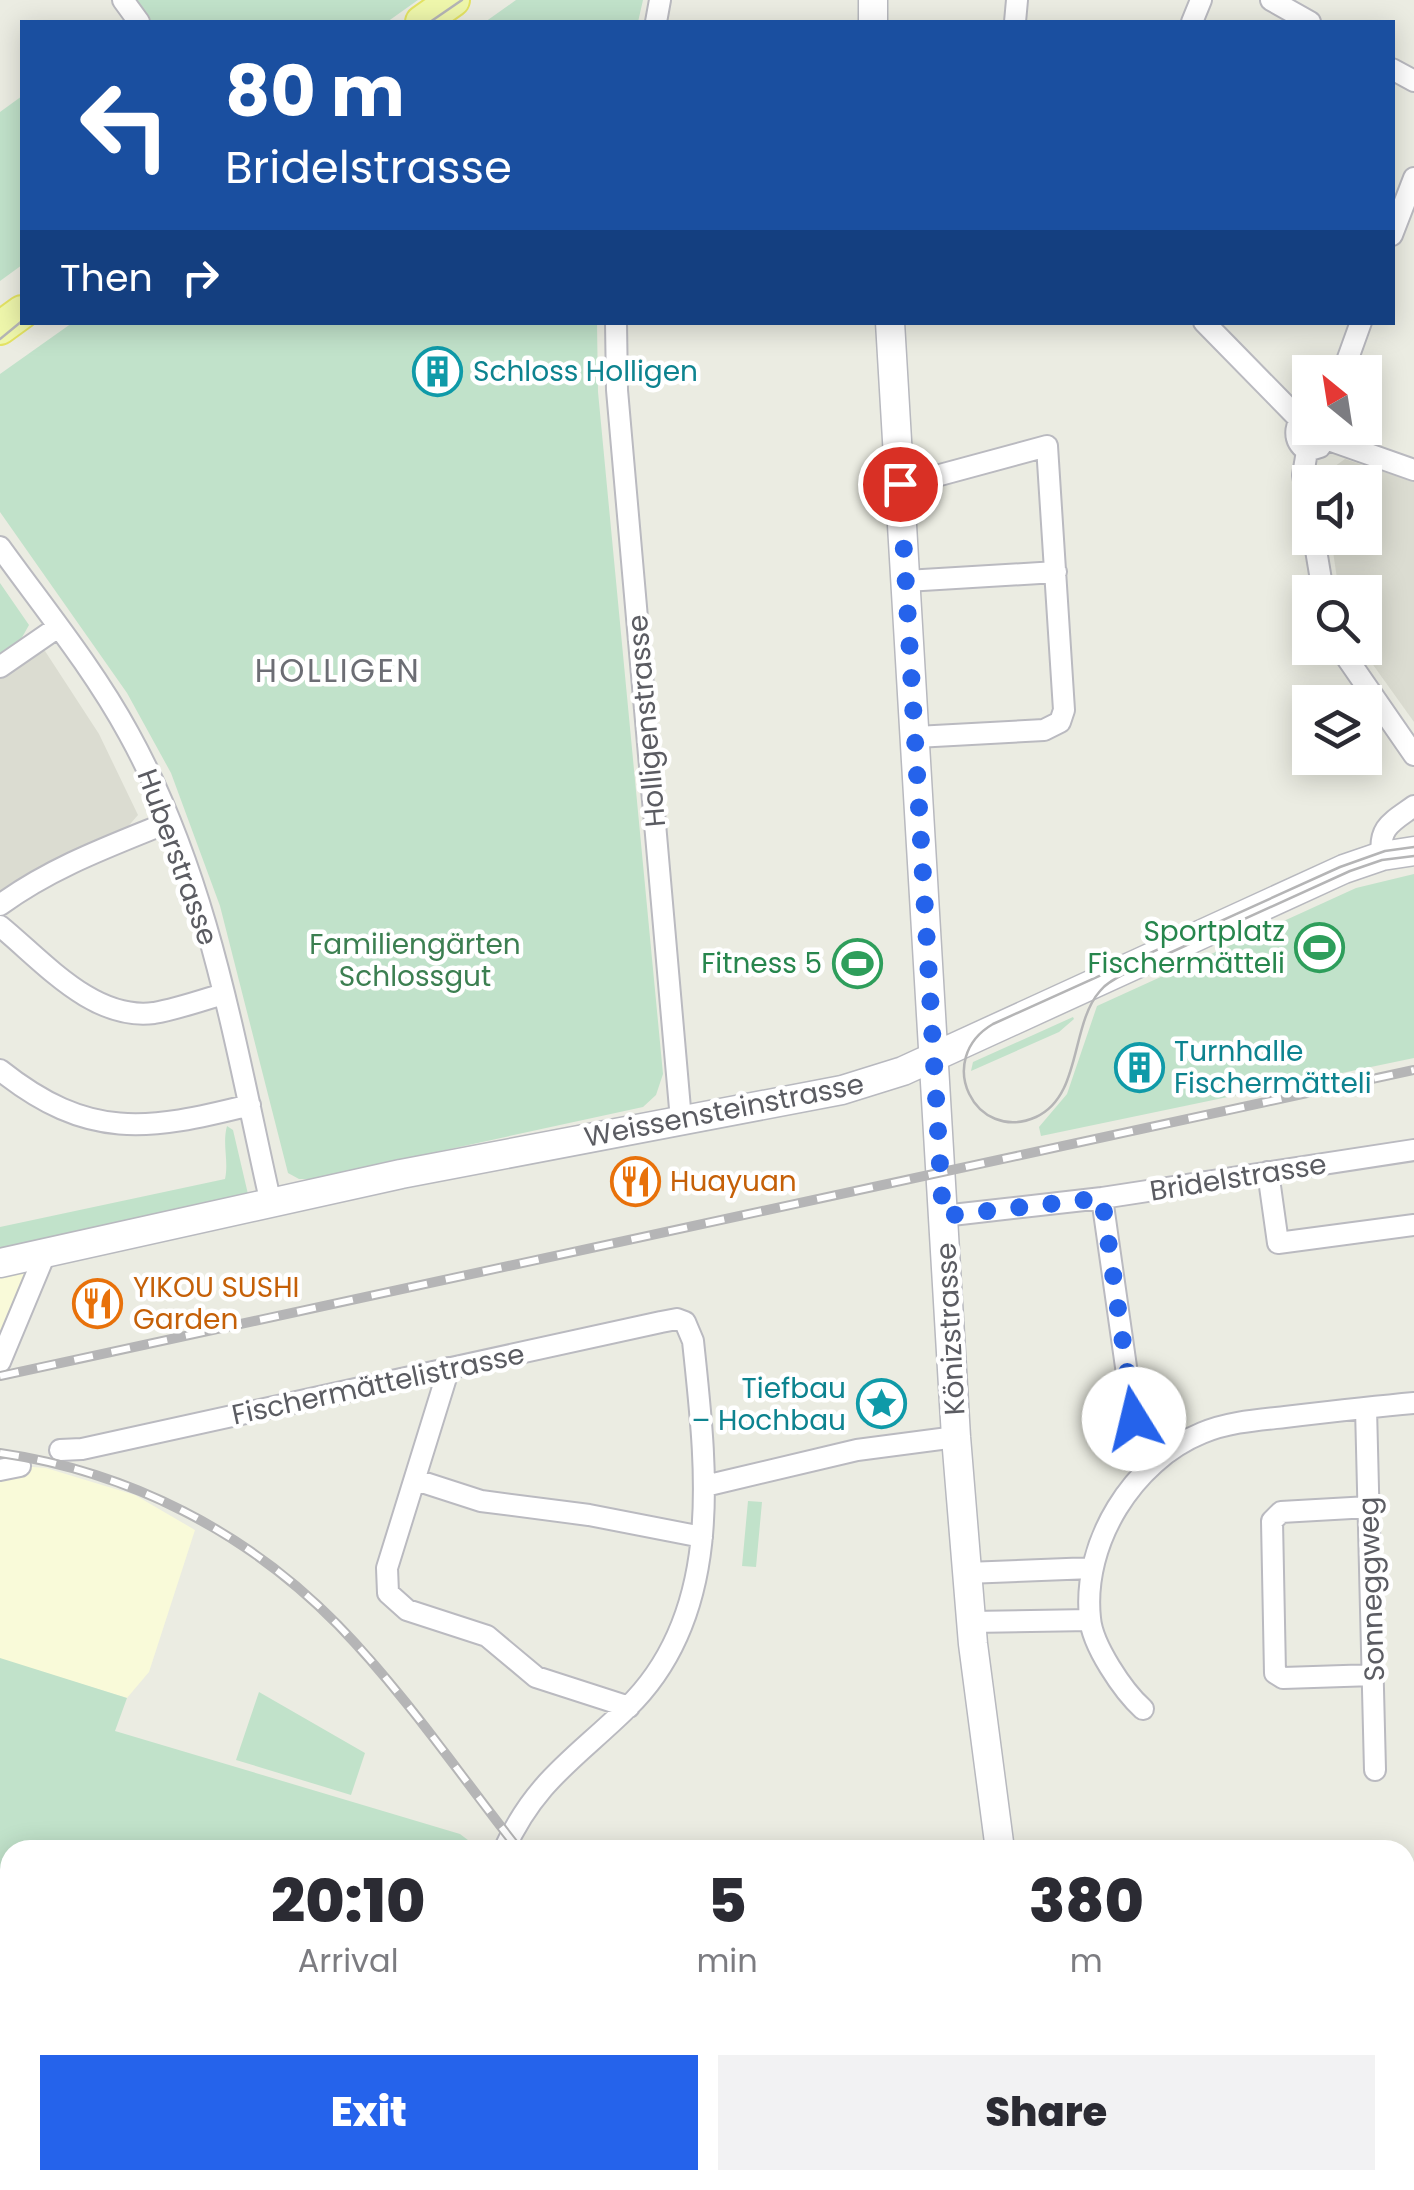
<!DOCTYPE html>
<html lang="en">
<head>
<meta charset="utf-8">
<style>
	body { margin:0; font-family:Poppins,sans-serif; background:#f2f2f3; color:#2b2b33; height:100vh; display:flex; flex-direction:column; font-size:38px; white-space:nowrap }
	* { box-sizing:border-box; margin:0 }
	p { font-size:32px; color:#7c7c81 }
	.icon { flex:none; width:55px; height:55px; fill:none; stroke:currentColor; stroke-width:2; stroke-linecap:round; stroke-linejoin:round }
	.map { position:relative; flex:1; overflow:hidden }
	.sheet { position:absolute; left:0px; top:1840px; width:1415px; height:350px; display:flex; flex-direction:column; background:#fff; border-radius:30px 30px 0 0; box-shadow:0 5px 25px #0003 }
	.sheet>* { flex:none }
	.guide { position:absolute; left:20px; top:20px; width:1375px; height:305px; border-radius:0px; box-shadow:0 5px 25px #0003; background:#1a4fa0; color:#fff; overflow:hidden }
	.needle { width:65px; rotate:330deg }
	.tools { position:absolute; left:1292px; top:355px; display:grid; gap:20px }
	.tools a { display:grid; place-items:center; width:90px; height:90px; border-radius:0px; background:#fff; box-shadow:0 5px 25px #0003; font-size:50px }
	.pin { position:absolute; display:grid; place-items:center; width:85px; height:85px; color:#fff; margin:-42px; border:5px solid #fff; border-radius:50%; box-shadow:0 2px 10px #0007 }
	.me { position:absolute; width:110px; margin:-55px; rotate:351deg; stroke-linejoin:round; filter:drop-shadow(0 0 8px #0008) }
	.turn { display:flex; align-items:center; gap:35px; height:210px; padding:0 40px; font-size:45px }
	.turn .icon { width:130px; height:130px; stroke-width:2.5 }
	.turn b { display:block; font-size:70px; line-height:85px }
	.then { display:flex; align-items:center; height:95px; padding:0 40px; background:#0003; gap:20px; font-size:38px }
	.eta { display:flex; justify-content:space-evenly; align-items:center; height:170px; text-align:center }
	.eta b { font-size:60px; font-weight:800; line-height:70px }
	.button { display:flex; gap:20px; margin-top:auto; padding:20px 40px }
	.button a { flex:1; height:115px; border-radius:0px; background:#2563eb; color:#fff; font-size:40px; font-weight:800; line-height:115px; text-align:center }
	.button a+a { background:#f2f2f3; color:#2b2b33 }
	.map>svg:first-child { display:block }
</style>
</head>
<body>
<div class="map">
<svg width="1414" height="2190" viewBox="0 0 1414 2190">
	<rect width="100%" height="100%" fill="#ebece2"/>
	<!-- commercial -->
	<path fill="#f9fad9" d="M45,1254L0,1364V1263Z
		M20,1466L46,1468L135,1495L195,1530L149,1672L127,1698L0,1659V1471Z"/>
	<!-- education -->
	<path fill="#dbdcd1" d="M1345,459L1414,482V722L1361,648H1365V592H1339L1331,538H1365V482H1322L1321,476Z
		M45,651L99,734L138,815L125,830L0,894V675L37,652Z"/>
	<!-- green -->
	<path fill="#c1e2ca" d="M132,0H418L387,22H149Z
		M516,0H643L638,22H485Z
		M22,96V265L0,281V112Z
		M72,323H597L598,392L663,1074L656,1095L643,1107L312,1179H299L288,1173L220,906L171,773L127,693L0,512V374Z
		M0,583L29,625L20,641L0,655Z
		M1414,874V1058L1041,1136L1039,1127L1067,1094L1097,1006L1356,888Z
		M1073,1017L1074,1019L1059,1032L971,1071L973,1062Z
		M227,1126L233,1130L251,1207L0,1262V1227L225,1179C229,1161 222,1144 227,1126Z
		M748,1501L762,1502L756,1567L742,1566Z
		M0,1658L127,1698L115,1731L460,1834L481,1850H10V2180H514L517,2190H0Z
		M259,1692L365,1753L351,1795L236,1760Z
		M532,2180H601L596,2190H535Z
		M788,2180H1014L1015,2190H796Z"/>
	<g fill="none" stroke-linecap="round" stroke-linejoin="round">
		<defs>
			<path id="minor" d="M123,0L139,22
				M1271,0L1310,22
				M656,22L660,0
				M1015,22L1017,0
				M1192,22L1201,0
				M1392,69L1414,81
				M1392,235L1414,178
				M616,322L617,390L681,1120
				M1204,322L1299,419
				M1343,372L1361,322
				M1310,408C1295,420 1290,439 1307,451L1320,447L1329,429
				M1326,439L1414,470
				M1307,451L1303,475L1310,516
				M914,482L1047,446L1064,710L1060,722L1044,730L916,737
				M1314,538L1323,592
				M0,547C44,608 93,668 129,734C209,879 235,1045 271,1204
				M906,581L1056,572
				M1340,648L1414,755
				M0,667L58,627
				M1382,856C1378,827 1392,822 1414,806
				M0,905C52,867 110,846 169,822
				M0,926C43,961 93,1021 154,1013C177,1009 200,1001 223,994
				M0,1070C88,1140 147,1131 250,1105
				M1268,1172L1278,1243L1414,1225
				M1102,1198L1132,1409L1142,1441L1155,1462
				M943,1216L1102,1198L1414,1150
				M0,1362L45,1254
				M449,1368L387,1568L388,1593L407,1610L487,1636L536,1677L629,1707
				M1366,1408L1375,1770
				M60,1450L82,1449L661,1322L677,1319L685,1322L693,1341C706,1465 726,1612 627,1708C576,1758 535,1781 504,1850
				M0,1470L20,1466
				M416,1480L481,1501L589,1515L702,1537
				M705,1486L857,1450L956,1437
				M1369,1507L1281,1512L1272,1521L1275,1673L1283,1678L1374,1675
				M966,1573L1092,1568
				M971,1622L1090,1620
				M1143,1709C1123,1691 1092,1645 1090,1618C1082,1543 1133,1461 1202,1433C1228,1422 1257,1420 1285,1417C1328,1412 1371,1407 1414,1403
				M522,2180L526,2190"/>
			<path id="secondary" d="M873,0V22
				M890,322L956,1437L973,1644L1000,1850
				M0,1263L401,1174L842,1090L903,1071L1344,869L1382,856L1414,851
				M1046,2180L1047,2190"/>
			<path id="primary" d="M422,22L453,0
				M0,328L22,312"/>
		</defs>
		<!-- minor casing -->
		<use href="#minor" stroke="#babac0" stroke-width="24"/>
		<!-- secondary casing -->
		<use href="#secondary" stroke="#b8b9bf" stroke-width="31"/>
		<!-- primary casing -->
		<use href="#primary" stroke="#e4e363" stroke-width="36"/>
		<!-- minor -->
		<use href="#minor" stroke="#fff" stroke-width="20"/>
		<!-- secondary -->
		<use href="#secondary" stroke="#fff" stroke-width="28"/>
		<!-- primary -->
		<use href="#primary" stroke="#eff7ac" stroke-width="32"/>
		<!-- tram -->
		<path stroke="#b5b5b6" stroke-width="2.5" d="M430,22L462,0
			M0,339L22,321
			M1414,847L1385,851L1340,867L993,1024C933,1059 975,1144 1036,1117C1082,1096 1070,1025 1100,991C1108,981 1121,976 1132,970L1350,871L1382,860L1414,856"/>
		<defs>
			<path id="rail" d="M0,1376L1414,1070
				M0,1453C130,1472 247,1532 338,1625C405,1694 460,1775 519,1850
				M774,2180L782,2190"/>
		</defs>
		<!-- rail casing -->
		<use href="#rail" stroke="#b5b5b6" stroke-width="10"/>
		<!-- rail -->
		<use href="#rail" stroke="#fff" stroke-width="6" stroke-dasharray="19" stroke-linecap="butt"/>
	</g>
	<g fill="none" stroke-linecap="round" stroke-linejoin="round">
		<!-- route -->
		<path stroke="#2563eb" stroke-width="18" stroke-dasharray="0 32.4" d="M900,484L943,1216L1102,1198L1134,1419"/>
	</g>
	<!-- icons -->
	<defs>
		<symbol id="building-ring" viewBox="-11 -11 22 22"><circle r="9.5" fill="#fff" stroke="#0f9aa8" stroke-width="1.5"/><path d="M-4-6H4V6H1V3H-1V6H-4ZM-2.5-4.3h1.7v1.8h-1.7ZM.8-4.3h1.7v1.8H.8ZM-2.5-1h1.7V.8h-1.7ZM.8-1h1.7V.8H.8Z" fill="#0f9aa8"/></symbol>
		<symbol id="stadium-ring" viewBox="-11 -11 22 22"><circle r="9.5" fill="#fff" stroke="#2e9e5b" stroke-width="1.5"/><path d="M0-5a6.5 5 0 1 0 0 10a6.5 5 0 1 0 0-10ZM-3.5-1.8h7v3.6h-7Z" fill="#2e9e5b"/></symbol>
		<symbol id="restaurant-ring" viewBox="-11 -11 22 22"><circle r="9.5" fill="#fff" stroke="#e8710a" stroke-width="1.5"/><path d="M-5-6h1v4h1v-4h1v4h1v-4h1v5L-1.5 .5V6h-2V.5L-5-1ZM5-6V6H3V1.5H1.5Q1.5-4 5-6Z" fill="#e8710a"/></symbol>
		<symbol id="sight-ring" viewBox="-11 -11 22 22"><circle r="9.5" fill="#fff" stroke="#0f9aa8" stroke-width="1.5"/><path d="M0-6L1.8-2.2L6-1.7L2.9 1.2L3.7 5.4L0 3.3L-3.7 5.4L-2.9 1.2L-6-1.7L-1.8-2.2Z" fill="#0f9aa8"/></symbol>
	</defs>
	<g fill-rule="evenodd">
		<use href="#building-ring" x="410" y="344" width="55" height="55"/>
		<use href="#stadium-ring" x="1292" y="920" width="55" height="55"/>
		<use href="#stadium-ring" x="830" y="936" width="55" height="55"/>
		<use href="#building-ring" x="1112" y="1040" width="55" height="55"/>
		<use href="#restaurant-ring" x="608" y="1154" width="55" height="55"/>
		<use href="#restaurant-ring" x="70" y="1276" width="55" height="55"/>
		<use href="#sight-ring" x="854" y="1376" width="55" height="55"/>
	</g>
	<g text-anchor="middle" stroke-width="9" stroke-linejoin="round" paint-order="stroke">
		<!-- culture labels -->
		<g font-size="28" fill="#0d838f" stroke="#fff" text-anchor="start">
			<text x="473" y="381">Schloss Holligen</text>
			<text x="1174" y="1061">Turnhalle<tspan x="1174" dy="32">Fischermätteli</tspan></text>
			<text x="846" y="1398" text-anchor="end">Tiefbau<tspan x="846" dy="32">– Hochbau</tspan></text>
		</g>
		<!-- street labels -->
		<g font-size="28" fill="#5b5c62" stroke="#fff">
			<text transform="translate(646 721) rotate(-95)" y="10">Holligenstrasse</text>
			<text transform="translate(178 857) rotate(70)" y="10">Huberstrasse</text>
			<text transform="translate(724 1110) rotate(-11)" y="10">Weissensteinstrasse</text>
			<text transform="translate(1238 1177) rotate(-9)" y="10">Bridelstrasse</text>
			<text transform="translate(950 1329) rotate(-93)" y="10">Könizstrasse</text>
			<text transform="translate(378 1384) rotate(-12)" y="10">Fischermättelistrasse</text>
			<text transform="translate(1371 1589) rotate(-92)" y="10">Sonneggweg</text>
		</g>
		<!-- leisure labels -->
		<g font-size="28" fill="#27864d" stroke="#fff" text-anchor="end">
			<text x="1285" y="941">Sportplatz<tspan x="1285" dy="32">Fischermätteli</tspan></text>
			<text x="822" y="973">Fitness 5</text>
		</g>
		<!-- park labels -->
		<g font-size="28" fill="#3c7f51" stroke="#fff">
			<text x="415" y="954">Familiengärten<tspan x="415" dy="32">Schlossgut</tspan></text>
		</g>
		<!-- food labels -->
		<g font-size="28" fill="#c56008" stroke="#fff" text-anchor="start">
			<text x="670" y="1191">Huayuan</text>
			<text x="133" y="1297">YIKOU SUSHI<tspan x="133" dy="32">Garden</tspan></text>
		</g>
		<!-- quarter labels -->
		<g font-size="32" letter-spacing="2.5" fill="#6c6d74" stroke="#fff">
			<text x="338" y="682">HOLLIGEN</text>
		</g>
	</g>
</svg>
<div class="tools">
<a><svg class="needle" viewBox="-14 -14 28 28"><path d="M0-13l5 13h-10z" fill="#e53935"/><path d="M0 13l5-13h-10z" fill="#7c7c81"/></svg></a>
<a><svg class="icon" aria-label="sound" viewBox="0 0 24 24"><path d="M4 9h4l5-4v14l-5-4H4zM17 9q2 3 0 6"/></svg></a>
<a><svg class="icon" aria-label="search" viewBox="0 0 24 24"><circle cx="10" cy="10" r="6"/><path d="M15 15l6 6"/></svg></a>
<a><svg class="icon" aria-label="layers" viewBox="0 0 24 24"><path d="M12 4l9 5-9 5-9-5zM3 14l9 5 9-5"/></svg></a>
</div>
<div class="pin" style="left:900px;top:484px;background:#d93025"><svg class="icon" aria-label="arrive" viewBox="0 0 24 24"><path d="M6 21V4h12l-3 4 3 4H6"/></svg></div>
<svg class="me" style="left:1134px;top:1419px" viewBox="-20 -20 40 40"><circle r="19" fill="#fff"/><path d="M0-13L10 11 0 6-10 11z" fill="#2563eb"/></svg>
<div class="guide">
<div class="turn"><svg class="icon" aria-label="left" viewBox="0 0 24 24"><path d="M17 20v-9H6M10 6l-5 5 5 5"/></svg><div><b>80 m</b>Bridelstrasse</div></div>
<div class="then">Then<svg class="icon" aria-label="right" viewBox="0 0 24 24"><path d="M7 20v-9h11M14 6l5 5-5 5"/></svg></div>
</div>
<section class="sheet">
<div class="eta">
<div><b>20:10</b><p>Arrival</p></div>
<div><b>5</b><p>min</p></div>
<div><b>380</b><p>m</p></div>
</div>
<div class="button"><a>Exit</a><a>Share</a></div>
</section>
</div>
</body>
</html>
